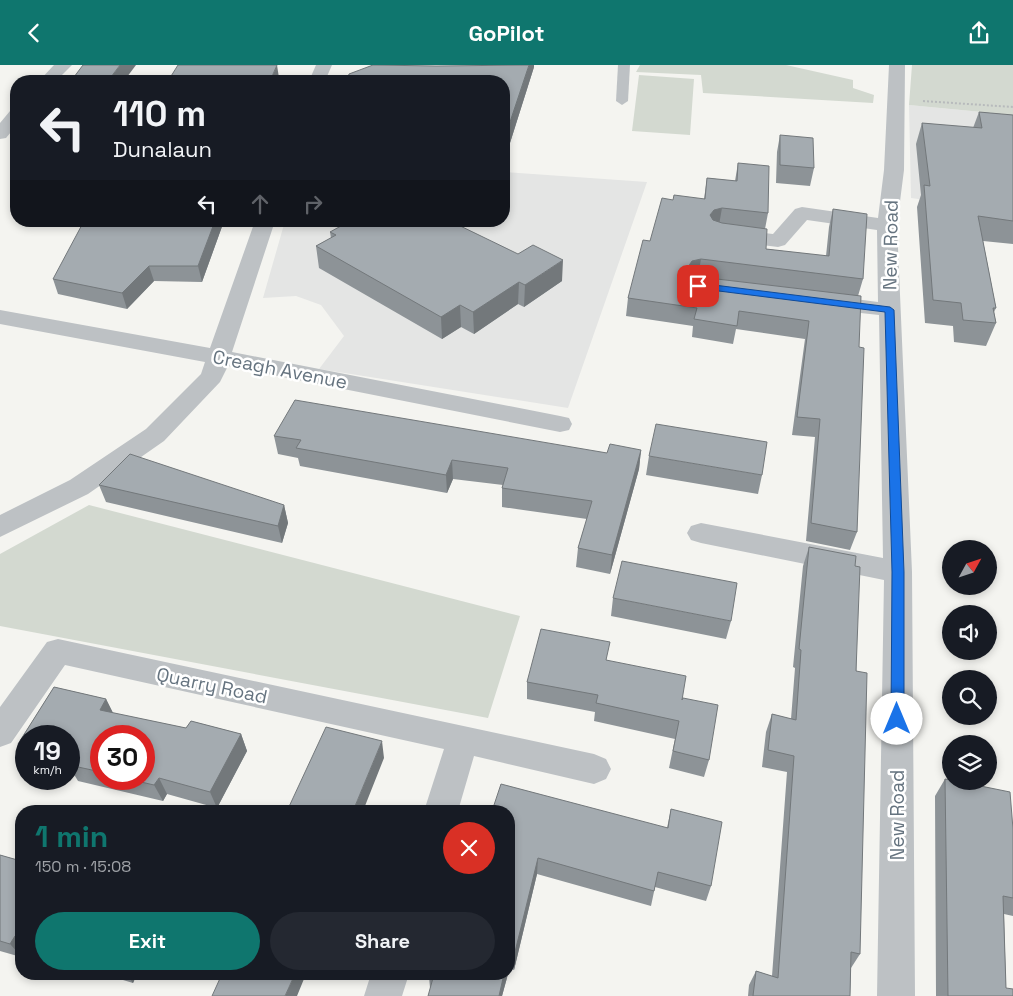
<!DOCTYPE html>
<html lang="en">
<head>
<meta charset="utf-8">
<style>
	body { margin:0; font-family:"Space Grotesk",sans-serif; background:#242831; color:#f1f3f6; height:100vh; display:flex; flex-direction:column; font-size:19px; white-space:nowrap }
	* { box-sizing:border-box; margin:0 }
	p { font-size:16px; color:#9ea1a6 }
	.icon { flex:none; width:28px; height:28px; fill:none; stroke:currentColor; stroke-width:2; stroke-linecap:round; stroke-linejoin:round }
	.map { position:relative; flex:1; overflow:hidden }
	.drawer { position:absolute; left:15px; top:740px; width:500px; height:175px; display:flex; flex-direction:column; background:#171b24; border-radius:20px; box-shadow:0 2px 8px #0003 }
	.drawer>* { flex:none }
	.top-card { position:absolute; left:10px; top:10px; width:500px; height:152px; border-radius:20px; box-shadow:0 2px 8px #0003; background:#171b24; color:#f1f3f6; overflow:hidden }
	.needle { width:32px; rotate:50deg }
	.fabs { position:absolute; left:942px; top:475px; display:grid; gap:10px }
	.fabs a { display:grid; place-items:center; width:55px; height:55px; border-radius:50%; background:#171b24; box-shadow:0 2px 8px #0003; font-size:25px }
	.speed { position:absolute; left:15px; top:660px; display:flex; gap:10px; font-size:25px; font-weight:700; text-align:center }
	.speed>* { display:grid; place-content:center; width:65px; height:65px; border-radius:50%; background:#171b24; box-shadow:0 2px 8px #0003; line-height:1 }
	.speed small { font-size:12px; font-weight:400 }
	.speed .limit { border:8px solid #d22; background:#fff; color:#111 }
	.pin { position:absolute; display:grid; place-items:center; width:42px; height:42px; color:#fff; margin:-21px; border-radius:10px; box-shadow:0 2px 8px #0006 }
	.me { position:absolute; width:55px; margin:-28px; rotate:0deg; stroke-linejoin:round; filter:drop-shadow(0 0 4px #0008) }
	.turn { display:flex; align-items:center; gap:18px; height:105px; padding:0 20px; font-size:22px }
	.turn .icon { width:65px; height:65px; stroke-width:2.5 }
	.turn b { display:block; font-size:35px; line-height:42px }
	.lanes { display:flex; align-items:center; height:48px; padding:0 20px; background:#0003; justify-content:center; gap:25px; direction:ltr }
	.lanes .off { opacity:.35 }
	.round { display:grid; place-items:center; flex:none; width:52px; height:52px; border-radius:26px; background:#242831 }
	.headline { display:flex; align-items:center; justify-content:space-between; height:85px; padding:0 20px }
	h1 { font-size:30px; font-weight:700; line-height:38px; color:#0f766e }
	.button { display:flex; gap:10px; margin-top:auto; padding:10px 20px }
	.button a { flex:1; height:58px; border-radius:30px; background:#0f766e; color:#fff; font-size:20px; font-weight:700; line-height:58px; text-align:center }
	.button a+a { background:#242831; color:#f1f3f6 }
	header { display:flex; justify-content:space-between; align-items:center; height:65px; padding:0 20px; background:#0f766e; color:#fff; font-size:22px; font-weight:700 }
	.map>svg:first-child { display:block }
</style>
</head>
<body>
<header><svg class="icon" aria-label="back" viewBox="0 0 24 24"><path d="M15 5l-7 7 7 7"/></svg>GoPilot<svg class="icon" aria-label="share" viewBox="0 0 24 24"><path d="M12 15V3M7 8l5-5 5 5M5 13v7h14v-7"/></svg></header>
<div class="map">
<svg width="1013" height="931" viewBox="0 0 1013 931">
	<rect width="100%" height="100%" fill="#f4f4f0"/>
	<!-- built -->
	<path fill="#e4e5e4" d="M909,40L1013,50V147L911,133Z
		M504,107L647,117L568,343L319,304L344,271L321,240L296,231L263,233L285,156H504Z"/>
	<!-- green -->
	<path fill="#d3d9d0" d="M640,0H786L853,15V23L874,30L873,38L703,28L701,10L636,7Z
		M912,0H1013V50L909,40Z
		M639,10L694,14L690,70L632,66Z
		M89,440L520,551L488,653L0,561V489Z"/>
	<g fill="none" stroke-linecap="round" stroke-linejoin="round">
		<!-- path -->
		<path stroke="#b7babc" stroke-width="2" stroke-dasharray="2 2" stroke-linecap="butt" d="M923,36L1013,42"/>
		<!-- lane -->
		<path fill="#bdc1c4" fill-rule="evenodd" d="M618,0H630L628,36L622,40L616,36Z"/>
		<!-- street -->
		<path fill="#bdc1c4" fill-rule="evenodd" d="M54,0H72L56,16H39Z
			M316,0H332L325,16H309Z
			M889,0H905L904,105L897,160L912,507L915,931H877L884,515L701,478L691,475L687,468L691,461L701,458L883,493L879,250L824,244L816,242L813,237L816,232L824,230L878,237L877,165L807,155L785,180L778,182L730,176L723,174L720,170L723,166L730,164L773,169L795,144L802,142L878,153L884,105Z
			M16,45V61L6,73L0,74V58L10,46Z
			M255,156H275L232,287L560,351L569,353L572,359L569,365L560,367L228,301L220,317L164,376L88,429L0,472V450L70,415L146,364L201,309L205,297L0,259V245L210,283Z
			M58,574L594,689L606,694L611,704L606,714L594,719L474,691L458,746H424L444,684L65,600L11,678L0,682V642L47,577Z
			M371,909H409L402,931H364Z"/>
	</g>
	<!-- wall -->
	<path fill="#8d9397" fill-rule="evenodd" d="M534,2L504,97V16Z
		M979,47L1013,50V179L983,176L996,243L994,247L996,258L986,281L954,277L953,261L925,258L917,142L921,130L916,79L922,58L973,63Z
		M780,70L814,103L810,121L776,118L777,87Z
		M738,98L768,148L765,164L766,184L826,191L829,162L833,144L863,214L858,231L859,282L857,467L850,485L806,476L815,372L792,370L805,274L736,264L733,279L692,272L693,261L626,251L628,233L650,176L673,135L704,134L707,113L735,116Z
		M224,156L202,217L154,216L127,244L58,229L53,214Z
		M330,167L562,216L524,242L518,239L474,269L461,262L442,274L319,203L316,181L331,173Z
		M274,371L607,388L641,385L639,404L610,509L576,502L578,483L587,454L502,442V423L503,420L453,414L447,428L300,401L298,393L278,389Z
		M649,391L762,410L758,429L646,410Z
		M99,420L284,440L288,458L282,478L106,437Z
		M809,482L855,501L860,889L851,903L850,931H748L749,920L756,906L772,911L787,707L762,702L766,667L772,649L791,654L795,603L793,602L803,501Z
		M613,533L731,556L726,574L611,551Z
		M607,595L682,635L709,695L704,712L669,703L675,674L594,656L595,647L527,634V617Z
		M54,622L106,634L113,648L186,663L191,656L241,669L247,686L217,743L167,729L163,736L78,716L72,706L69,705V671H26V691L18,679ZM101,671H144V714H101Z
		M945,714L1013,764V851L1004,849L1006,923L1013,931H936L935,731Z
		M671,744L711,821L706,836L655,822L651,841L537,809L514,905L509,903V746L667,763Z
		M0,790L21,796V892L0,886Z
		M103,909H137L133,918Z
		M429,909H508L502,931L430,923L429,911Z"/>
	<!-- shaded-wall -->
	<path fill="#73787b" d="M120,0H136L124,16H108Z
		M277,0L279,13L278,16H270Z
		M529,0H534V2L504,97V75Z
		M722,143L719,160L711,162L710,150L714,145Z
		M215,156H224L202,217L198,201Z
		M701,194L698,212L690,214L688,202L692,196Z
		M563,195L562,216L524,242L525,220Z
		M149,201L154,216L127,244L122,228Z
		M519,217L518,239L474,269L473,247Z
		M460,240L461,262L442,274L441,252Z
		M641,385L639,404L610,509L612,490Z
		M452,395L453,414L447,428L446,410Z
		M284,440L288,458L282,478L278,461Z
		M106,634L115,652L100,645Z
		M241,669L247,686L217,743L210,727Z
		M382,676L384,693L363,746H353Z
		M159,713L167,729L163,736L154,720Z
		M538,793L537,809L514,905V891Z
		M15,871L21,878V891L10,879Z
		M126,909H137L133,918Z
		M295,909H306L297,931H285Z
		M504,909H508L502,931H499Z"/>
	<!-- building -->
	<path fill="#a4abb0" stroke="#73787b" d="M83,0H120L108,16H71Z
		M178,0H277L270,16H168Z
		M373,0L436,1L529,0L504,75V16H347L349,9Z
		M979,47L1013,50V156L978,151L996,243H993L996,258L963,255L961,238L933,235L924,120L930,121L922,58L982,63Z
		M780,70L813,73L814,103L780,100Z
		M738,98L769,101L768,148L722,143L714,145L710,150L713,155L722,158L767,164L766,184L829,191L833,144L867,149L863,214L701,194L692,196L688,202L691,209L700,212L861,231L859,282L864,283L857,467L811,458L820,354L797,352L809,256L739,246L737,261L694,254L697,243L628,233L643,175L650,176L662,133L673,135L674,130L705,134L707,113L737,116Z
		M84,156H215L198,201H149L122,228L53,214Z
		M350,156H450L518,189L533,180L563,195L525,220L519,217L473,247L460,240L441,252L316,181L336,170L330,167Z
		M295,335L607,388L610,379L641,385L612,490L578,483L592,436L502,423L508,403L452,395L446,410L296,383L301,375L274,371Z
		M656,359L767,377L762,410L649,391Z
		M130,389L284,440L278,461L99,420Z
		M809,482L856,491L855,501L860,502L856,606L867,608L860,889L851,887L850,931H753L756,906L778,913L794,691L768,685L772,649L796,655L801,585L799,584Z
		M622,496L737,518L731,556L613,533Z
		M541,564L610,577L606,595L686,611L682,635L683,633L718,640L709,695L673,686L679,656L596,638L598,630L527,617Z
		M54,622L106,634L100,645L186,663L191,656L241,669L210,727L159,713L154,720L128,714H144V671H101V707L69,700L72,692L69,691V671H26V681L18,679Z
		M326,662L382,676L353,746H287Z
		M945,714L951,715V716H956L1010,727L1013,764V833L1003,831L1006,923L1013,924V931H948Z
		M501,719L668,763L671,744L722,757L711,821L658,807L654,826L538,793L514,891L509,889V890V746H492Z
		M0,790L21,796V873L15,871L10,879L0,876Z
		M222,909H295L285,931H212Z
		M429,909H504L499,931H428L433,913L429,911Z"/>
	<!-- route -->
	<path fill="#1a73e8" stroke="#114b97" d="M698,218L890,242L894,245L904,507V654L902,658H893L891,654L892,507L885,247L695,223L694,221Z"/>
	<g text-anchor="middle" stroke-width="5" stroke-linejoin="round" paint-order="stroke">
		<!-- street labels -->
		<g font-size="19" fill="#65737f" stroke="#fff">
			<text transform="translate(890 180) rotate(-89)" y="7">New Road</text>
			<text transform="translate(280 304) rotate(11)" y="7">Creagh Avenue</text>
			<text transform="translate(212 620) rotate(12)" y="7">Quarry Road</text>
			<text transform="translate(897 750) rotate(-90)" y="7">New Road</text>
		</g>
	</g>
</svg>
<div class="fabs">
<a><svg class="needle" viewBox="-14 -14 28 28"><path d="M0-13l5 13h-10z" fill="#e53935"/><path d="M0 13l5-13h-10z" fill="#9ea1a6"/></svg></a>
<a><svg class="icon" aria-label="sound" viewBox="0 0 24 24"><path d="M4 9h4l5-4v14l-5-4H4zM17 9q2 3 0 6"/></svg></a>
<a><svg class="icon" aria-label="search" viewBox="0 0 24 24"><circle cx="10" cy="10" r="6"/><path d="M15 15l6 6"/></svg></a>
<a><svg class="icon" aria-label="layers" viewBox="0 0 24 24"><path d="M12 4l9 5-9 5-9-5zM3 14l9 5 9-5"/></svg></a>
</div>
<div class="speed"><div>19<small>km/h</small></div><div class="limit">30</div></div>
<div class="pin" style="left:698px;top:221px;background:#d93025"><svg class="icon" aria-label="arrive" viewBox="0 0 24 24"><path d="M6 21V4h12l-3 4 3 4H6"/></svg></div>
<svg class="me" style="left:897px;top:654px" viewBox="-20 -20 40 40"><circle r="19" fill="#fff"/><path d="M0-13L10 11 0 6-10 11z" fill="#1a73e8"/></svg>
<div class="top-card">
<div class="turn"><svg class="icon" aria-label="left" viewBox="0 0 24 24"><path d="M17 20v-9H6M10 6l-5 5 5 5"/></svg><div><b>110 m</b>Dunalaun</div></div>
<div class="lanes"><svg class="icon" aria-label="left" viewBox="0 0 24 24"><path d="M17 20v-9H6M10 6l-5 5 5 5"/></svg><svg class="icon off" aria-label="ahead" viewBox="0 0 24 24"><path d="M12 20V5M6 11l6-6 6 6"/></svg><svg class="icon off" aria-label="right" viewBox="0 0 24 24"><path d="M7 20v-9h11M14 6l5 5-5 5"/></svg></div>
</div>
<section class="drawer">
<div class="headline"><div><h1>1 min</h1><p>150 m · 15:08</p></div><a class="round" style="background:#d93025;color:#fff"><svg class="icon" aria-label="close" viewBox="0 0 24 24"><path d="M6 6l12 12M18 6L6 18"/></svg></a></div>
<div class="button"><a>Exit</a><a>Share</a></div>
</section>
</div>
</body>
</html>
